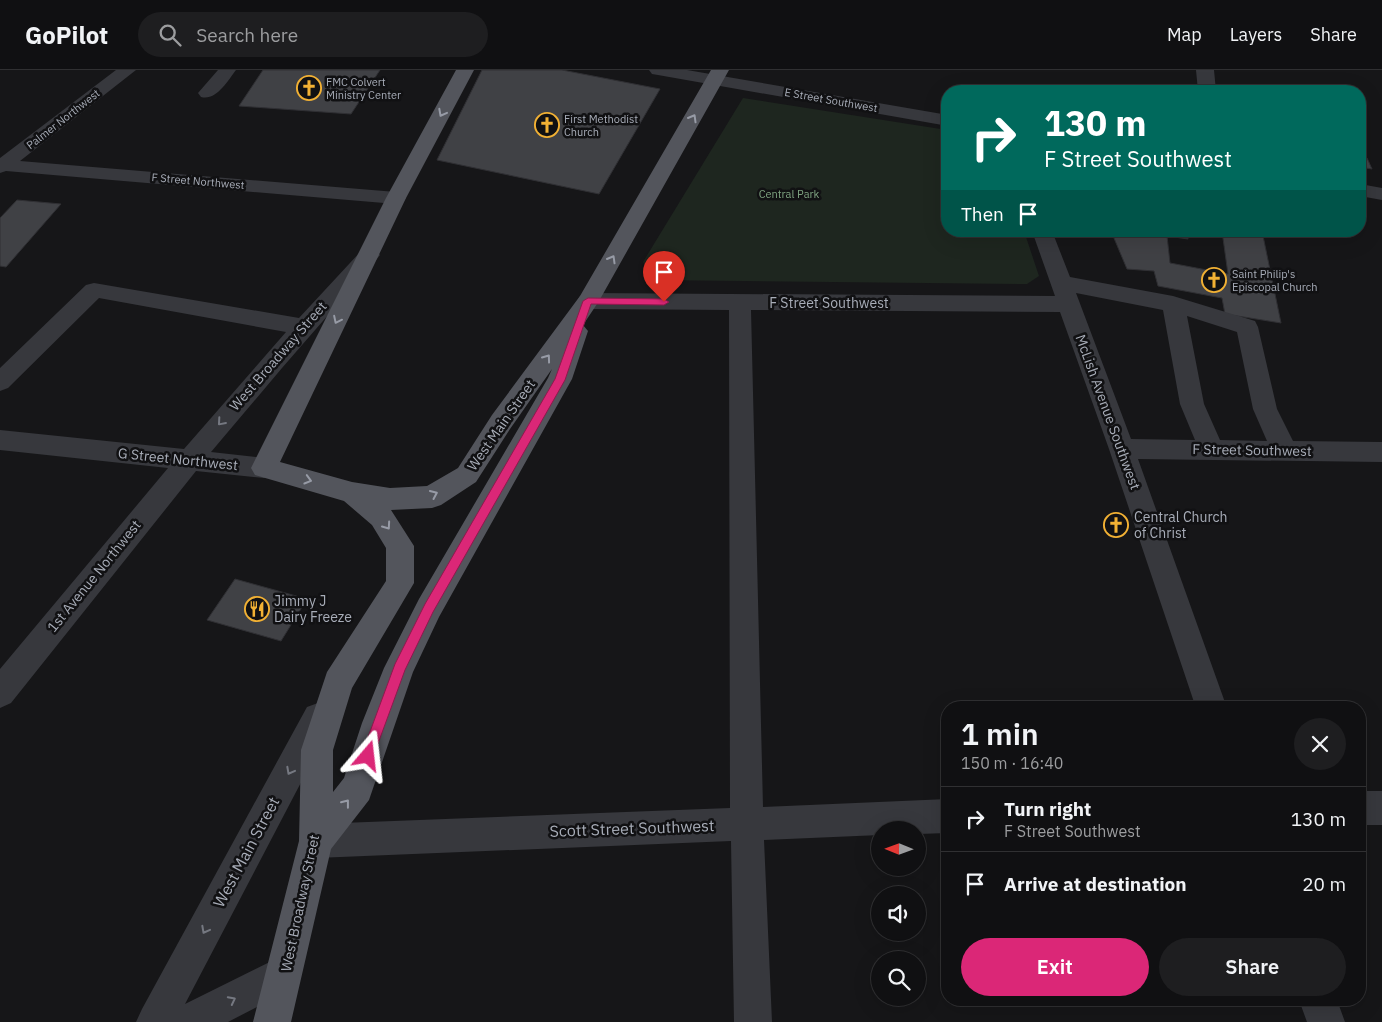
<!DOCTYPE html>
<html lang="en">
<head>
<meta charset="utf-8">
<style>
	body { margin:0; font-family:"IBM Plex Sans",sans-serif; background:#1e1e20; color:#f1f3f6; height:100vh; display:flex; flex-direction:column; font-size:19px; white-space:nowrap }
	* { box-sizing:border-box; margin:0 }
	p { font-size:16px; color:#9c9d9f }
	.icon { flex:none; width:28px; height:28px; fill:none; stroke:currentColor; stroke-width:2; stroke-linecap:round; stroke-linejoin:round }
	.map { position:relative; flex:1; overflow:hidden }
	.sheet { position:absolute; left:941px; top:631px; width:425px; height:305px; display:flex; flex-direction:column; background:#101012; border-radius:20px; box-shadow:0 5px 20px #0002,0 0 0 1px #303032 }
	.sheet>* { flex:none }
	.hud { position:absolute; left:941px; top:15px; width:425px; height:152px; border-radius:20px; box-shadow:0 5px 20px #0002,0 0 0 1px #303032; background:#00695c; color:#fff; overflow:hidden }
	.needle { width:32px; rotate:271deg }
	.buttons { position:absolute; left:871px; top:751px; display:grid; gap:10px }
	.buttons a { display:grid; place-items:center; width:55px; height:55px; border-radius:50%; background:#101012; box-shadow:0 5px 20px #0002,0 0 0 1px #303032; font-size:25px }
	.pin { position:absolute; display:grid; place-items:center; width:42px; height:42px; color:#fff; margin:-51px -21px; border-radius:50% 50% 50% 0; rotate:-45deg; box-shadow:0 0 5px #0007 }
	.pin .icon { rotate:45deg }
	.me { position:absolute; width:55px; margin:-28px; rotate:17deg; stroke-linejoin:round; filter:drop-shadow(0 0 4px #0008) }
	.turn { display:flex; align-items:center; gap:18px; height:105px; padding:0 20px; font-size:22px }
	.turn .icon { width:65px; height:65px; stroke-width:2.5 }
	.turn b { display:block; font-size:35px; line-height:42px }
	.then { display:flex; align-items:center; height:48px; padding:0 20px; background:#0003; gap:10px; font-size:19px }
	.round { display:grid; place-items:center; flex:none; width:52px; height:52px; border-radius:26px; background:#1e1e20 }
	.summary { display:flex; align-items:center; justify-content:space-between; height:85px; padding:0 20px }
	h1 { font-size:30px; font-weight:600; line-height:38px }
	.primary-button { display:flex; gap:10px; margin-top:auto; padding:10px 20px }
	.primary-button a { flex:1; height:58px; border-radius:30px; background:#db2777; color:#fff; font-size:20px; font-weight:600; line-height:58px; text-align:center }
	.primary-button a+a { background:#1e1e20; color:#f1f3f6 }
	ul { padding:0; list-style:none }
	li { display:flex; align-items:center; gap:15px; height:65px; padding:0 20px; border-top:1px solid #303032 }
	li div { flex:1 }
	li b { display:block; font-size:19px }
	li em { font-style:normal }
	header { display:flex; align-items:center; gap:30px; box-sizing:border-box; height:70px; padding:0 25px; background:#101012; border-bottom:1px solid #303032 }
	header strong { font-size:24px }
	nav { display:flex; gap:28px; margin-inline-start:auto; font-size:18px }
	.search { width:350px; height:45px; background:#1e1e20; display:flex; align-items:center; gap:12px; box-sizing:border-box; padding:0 18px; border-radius:28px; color:#9c9d9f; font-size:19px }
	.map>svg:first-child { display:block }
</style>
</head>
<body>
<header>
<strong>GoPilot</strong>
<div class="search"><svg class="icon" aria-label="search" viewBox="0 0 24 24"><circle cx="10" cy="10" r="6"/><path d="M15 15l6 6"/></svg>Search here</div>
<nav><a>Map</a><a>Layers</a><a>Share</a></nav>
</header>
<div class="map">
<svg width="1382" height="952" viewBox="0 0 1382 952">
	<rect width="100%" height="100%" fill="#161618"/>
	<!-- green -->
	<path fill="#1e261f" d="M743,28L947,60L948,161H1024L1039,206L1027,214L655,210L643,192Z"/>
	<!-- building -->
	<path fill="#404145" stroke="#303034" d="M263,0H380L351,44L239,36Z
		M482,0H562L660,19L599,124L437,90Z
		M1360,87L1367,88L1372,99L1360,97Z
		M17,130L61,134L6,197L0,196V148Z
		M1111,161H1187L1188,169L1167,166L1170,193L1228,204L1222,161H1262L1281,253L1225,244L1222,228L1158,216L1154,201L1127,199Z
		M235,509L307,529L281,571L207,550Z"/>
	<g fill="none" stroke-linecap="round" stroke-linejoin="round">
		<!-- minor -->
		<path fill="#37383d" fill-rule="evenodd" d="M116,0H136L20,91L396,122L403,124L406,128L403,132L396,134L6,101L0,103V88Z
			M218,0H236C227,12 216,31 201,27L198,23Z
			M649,0H687L948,45V56L658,5L652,4Z
			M1196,0H1214L1216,21H1198Z
			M1360,114L1382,118V130L1360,126Z
			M1032,161H1052L1070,207L1173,226L1255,251L1258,257L1277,339L1293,371L1382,372V392L1138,389L1227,638H1196L1109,379L1060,242L751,240L763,737L948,729V763L918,764V760H880V765L764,770L772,952H734L731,771L316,788L304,783L299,771L304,759L316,754L730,738L729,240L588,239L580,236L577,231L580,226L588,223L1055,226ZM1076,223L1163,240L1180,334L1195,370L1131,369ZM1187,246L1237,262L1253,339L1267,371L1220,370L1204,334Z
			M369,178L376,180L380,185L376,190L282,298L211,382L264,388L273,391L277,398L273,405L264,408L196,401L11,633L0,638V599L168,398L0,380V360L184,379L286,262L99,228L8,318L0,321V298L86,215L94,213L299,248L362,180Z
			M318,633L329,637L334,648L329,659L185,934L284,885L297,890L302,903L297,916L228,952H136L142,939L307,637Z
			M1360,721H1382V755H1360Z
			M1299,930H1337L1345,952H1307Z"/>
		<!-- major -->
		<path fill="#53555c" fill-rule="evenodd" d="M456,0H474L406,128L280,392L352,412L390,418L427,416L458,398L492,345L580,226L711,0H729L599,231L583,255L588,261L572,309L439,547L413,602L369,730L331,779L291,952H253L299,771L301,680L327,602L386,511V478L372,455L344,431L255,405L251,398L386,128ZM552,299L548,308L419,529L384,598L362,653L344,708L333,722V680L352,618L414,513V476L391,440L432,438L441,435L476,412L510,359Z"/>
	</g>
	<!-- one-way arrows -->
	<defs><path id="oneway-chevron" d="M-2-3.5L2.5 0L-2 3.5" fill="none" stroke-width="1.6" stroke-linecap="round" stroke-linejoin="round" transform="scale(1.25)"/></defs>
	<g stroke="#979ba6">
		<use href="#oneway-chevron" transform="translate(442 43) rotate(118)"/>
		<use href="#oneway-chevron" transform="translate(693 48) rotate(-60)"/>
		<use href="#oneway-chevron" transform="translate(612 189) rotate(-60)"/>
		<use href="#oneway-chevron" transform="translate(337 250) rotate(116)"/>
		<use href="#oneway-chevron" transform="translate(547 288) rotate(-54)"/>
		<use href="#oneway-chevron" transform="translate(308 410) rotate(16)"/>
		<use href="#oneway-chevron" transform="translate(434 424) rotate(-24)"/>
		<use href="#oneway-chevron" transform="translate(387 456) rotate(55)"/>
		<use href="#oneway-chevron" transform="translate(346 733) rotate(-52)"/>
	</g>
	<g stroke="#757881">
		<use href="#oneway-chevron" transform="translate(221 352) rotate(131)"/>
		<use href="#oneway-chevron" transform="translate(290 701) rotate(118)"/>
		<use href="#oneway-chevron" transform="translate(205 860) rotate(118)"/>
		<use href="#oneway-chevron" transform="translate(232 930) rotate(-27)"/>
	</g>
	<!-- route -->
	<path fill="#db2777" stroke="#8e194d" d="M588,228L664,229L669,232L664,235L591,234L565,310L433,542L405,600L372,690L368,692L363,690L361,686L395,594L425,534L555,309L583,231Z"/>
	<!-- icons -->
	<defs>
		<symbol id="church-ring" viewBox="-11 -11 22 22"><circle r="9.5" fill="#111113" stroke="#f2b134" stroke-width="1.5"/><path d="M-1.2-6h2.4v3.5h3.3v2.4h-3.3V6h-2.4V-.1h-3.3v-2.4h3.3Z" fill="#f2b134"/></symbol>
		<symbol id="restaurant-ring" viewBox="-11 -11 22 22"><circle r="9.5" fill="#111113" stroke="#f2b134" stroke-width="1.5"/><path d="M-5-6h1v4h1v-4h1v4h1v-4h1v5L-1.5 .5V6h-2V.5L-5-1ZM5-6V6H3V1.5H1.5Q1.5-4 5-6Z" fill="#f2b134"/></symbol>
	</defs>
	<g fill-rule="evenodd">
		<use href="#church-ring" x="295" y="4" width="28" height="28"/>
		<use href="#church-ring" x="533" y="41" width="28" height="28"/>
		<use href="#church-ring" x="1200" y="196" width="28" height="28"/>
		<use href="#church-ring" x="1102" y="441" width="28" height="28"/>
		<use href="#restaurant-ring" x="243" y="525" width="28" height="28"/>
	</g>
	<g text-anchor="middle" stroke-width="5" stroke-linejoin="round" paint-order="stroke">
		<!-- far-poi labels -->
		<g font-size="11" fill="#a8adb8" stroke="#111113" text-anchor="start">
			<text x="326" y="16">FMC Colvert<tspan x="326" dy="13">Ministry Center</tspan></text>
			<text x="564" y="53">First Methodist<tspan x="564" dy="13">Church</tspan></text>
			<text x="1232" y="208">Saint Philip's<tspan x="1232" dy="13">Episcopal Church</tspan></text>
		</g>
		<!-- far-street labels -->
		<g font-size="11" fill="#a8adb8" stroke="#111113">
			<text transform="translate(831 30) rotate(10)" y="4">E Street Southwest</text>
			<text transform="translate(63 49) rotate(-38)" y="4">Palmer Northwest</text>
			<text transform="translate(198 111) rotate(5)" y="4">F Street Northwest</text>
		</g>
		<!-- far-park labels -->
		<g font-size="11" fill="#7fa381" stroke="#111113">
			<text x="789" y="128">Central Park</text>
		</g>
		<!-- street labels -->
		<g font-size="14" fill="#a8adb8" stroke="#111113">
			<text x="829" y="238">F Street Southwest</text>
			<text transform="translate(278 286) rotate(-49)" y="5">West Broadway Street</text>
			<text transform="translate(1108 342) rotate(70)" y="5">McLish Avenue Southwest</text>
			<text transform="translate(501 355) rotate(-55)" y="5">West Main Street</text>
			<text transform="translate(1252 380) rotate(1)" y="5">F Street Southwest</text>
			<text transform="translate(178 389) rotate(6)" y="5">G Street Northwest</text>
			<text transform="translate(94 506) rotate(-51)" y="5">1st Avenue Northwest</text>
			<text transform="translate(300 833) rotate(-78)" y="5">West Broadway Street</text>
		</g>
		<!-- poi labels -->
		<g font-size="14" fill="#a8adb8" stroke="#111113" text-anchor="start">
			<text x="1134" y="452">Central Church<tspan x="1134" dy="16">of Christ</tspan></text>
			<text x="274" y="536">Jimmy J<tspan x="274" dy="16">Dairy Freeze</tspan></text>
		</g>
		<!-- near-street labels -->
		<g font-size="16" fill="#a8adb8" stroke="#111113">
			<text transform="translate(632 758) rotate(-2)" y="6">Scott Street Southwest</text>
			<text transform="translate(246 782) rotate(-62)" y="6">West Main Street</text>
		</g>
	</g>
</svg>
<div class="buttons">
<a><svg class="needle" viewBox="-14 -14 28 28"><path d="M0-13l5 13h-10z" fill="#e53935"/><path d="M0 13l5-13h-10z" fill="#9c9d9f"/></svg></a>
<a><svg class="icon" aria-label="sound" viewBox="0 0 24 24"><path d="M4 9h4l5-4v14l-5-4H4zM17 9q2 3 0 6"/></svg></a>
<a><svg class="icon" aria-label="search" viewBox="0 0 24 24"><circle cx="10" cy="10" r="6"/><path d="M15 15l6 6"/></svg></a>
</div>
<div class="pin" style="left:664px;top:232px;background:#d93025"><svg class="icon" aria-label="arrive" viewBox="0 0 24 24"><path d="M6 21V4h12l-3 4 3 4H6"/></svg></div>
<svg class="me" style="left:368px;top:686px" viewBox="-20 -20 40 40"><path d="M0-17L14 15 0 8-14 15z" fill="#db2777" stroke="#fff" stroke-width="4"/></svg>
<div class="hud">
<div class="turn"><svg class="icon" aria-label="right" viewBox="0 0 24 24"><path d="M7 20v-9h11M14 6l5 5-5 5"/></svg><div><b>130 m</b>F Street Southwest</div></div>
<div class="then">Then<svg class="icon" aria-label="arrive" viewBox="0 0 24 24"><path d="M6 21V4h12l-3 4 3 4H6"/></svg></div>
</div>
<section class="sheet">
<div class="summary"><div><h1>1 min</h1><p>150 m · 16:40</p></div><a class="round"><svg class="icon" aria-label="close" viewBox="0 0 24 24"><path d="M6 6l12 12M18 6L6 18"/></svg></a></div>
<ul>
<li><svg class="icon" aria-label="right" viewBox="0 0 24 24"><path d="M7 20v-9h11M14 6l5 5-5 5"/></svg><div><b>Turn right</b><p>F Street Southwest</p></div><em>130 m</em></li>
<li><svg class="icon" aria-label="arrive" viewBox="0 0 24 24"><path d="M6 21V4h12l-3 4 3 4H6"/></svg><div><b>Arrive at destination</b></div><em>20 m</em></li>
</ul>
<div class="primary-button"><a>Exit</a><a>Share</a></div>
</section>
</div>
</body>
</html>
